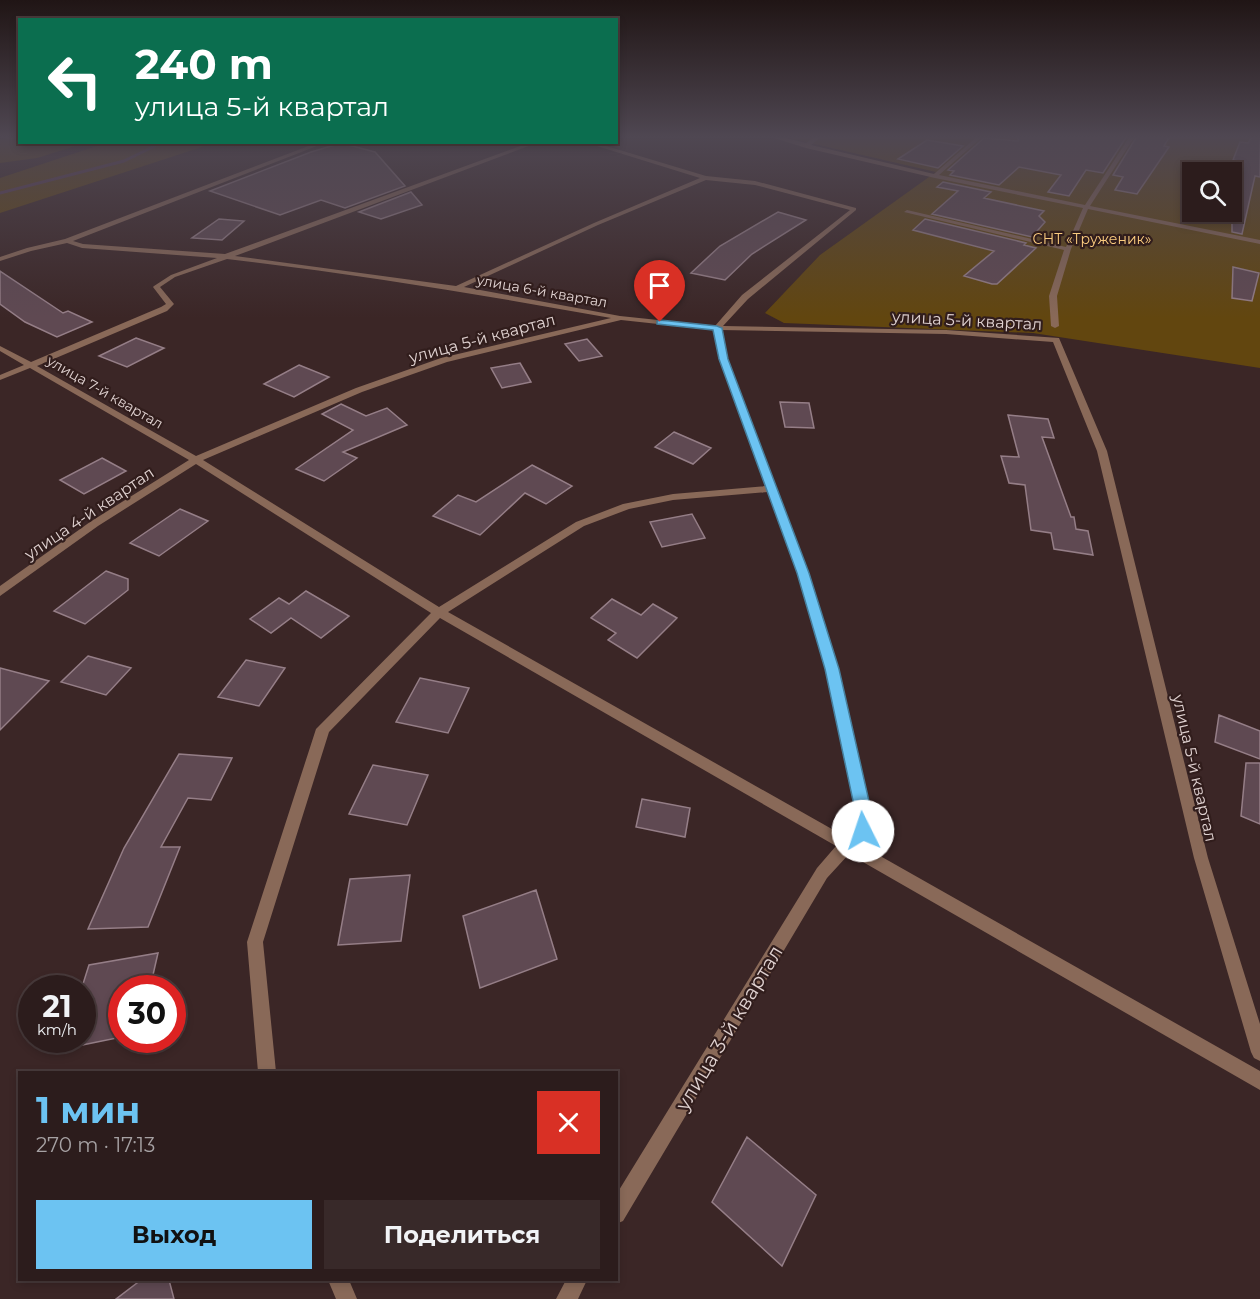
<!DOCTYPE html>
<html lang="ru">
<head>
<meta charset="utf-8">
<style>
	body { margin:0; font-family:Montserrat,sans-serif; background:#382929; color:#f1f3f6; height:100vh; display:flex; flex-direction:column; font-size:22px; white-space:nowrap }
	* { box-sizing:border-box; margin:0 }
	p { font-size:20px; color:#a6a1a3 }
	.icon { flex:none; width:33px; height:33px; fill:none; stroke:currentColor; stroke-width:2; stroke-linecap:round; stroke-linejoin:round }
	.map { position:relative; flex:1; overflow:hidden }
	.panel { position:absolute; left:18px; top:1071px; width:600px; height:210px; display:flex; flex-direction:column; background:#2c1c1c; border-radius:0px; box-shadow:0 3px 9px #0003,0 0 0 2px #483a3b }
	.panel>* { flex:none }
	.guide { position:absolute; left:18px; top:18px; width:600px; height:126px; border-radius:0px; box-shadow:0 3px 9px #0003,0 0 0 2px #483a3b; background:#0b6e4f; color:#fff; overflow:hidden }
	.tools { position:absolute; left:1182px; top:162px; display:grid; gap:12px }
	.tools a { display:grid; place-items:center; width:60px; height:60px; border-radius:0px; background:#2c1c1c; box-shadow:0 3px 9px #0003,0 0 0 2px #483a3b; font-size:30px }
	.speed { position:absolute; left:18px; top:975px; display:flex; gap:12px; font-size:30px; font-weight:700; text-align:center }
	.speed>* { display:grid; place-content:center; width:78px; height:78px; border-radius:50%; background:#2c1c1c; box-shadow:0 3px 9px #0003,0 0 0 2px #483a3b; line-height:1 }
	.speed small { font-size:15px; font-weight:400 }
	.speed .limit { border:9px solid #d22; background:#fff; color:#111 }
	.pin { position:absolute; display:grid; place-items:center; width:51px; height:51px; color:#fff; margin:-62px -26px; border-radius:50% 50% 50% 0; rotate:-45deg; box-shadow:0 0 6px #0007 }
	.pin .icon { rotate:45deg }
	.me { position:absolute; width:66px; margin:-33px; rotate:356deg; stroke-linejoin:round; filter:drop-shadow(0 0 4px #0008) }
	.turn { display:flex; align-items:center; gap:21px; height:126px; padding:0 18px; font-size:27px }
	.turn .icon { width:78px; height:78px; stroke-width:2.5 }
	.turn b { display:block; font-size:42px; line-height:51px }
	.round { display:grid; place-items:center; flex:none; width:63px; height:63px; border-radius:0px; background:#382929 }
	.summary { display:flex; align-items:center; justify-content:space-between; height:102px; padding:0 18px }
	h1 { font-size:36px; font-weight:700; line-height:45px; color:#6cc3f2 }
	.button { display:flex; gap:12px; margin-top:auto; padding:12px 18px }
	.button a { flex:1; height:69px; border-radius:0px; background:#6cc3f2; color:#111; font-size:24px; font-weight:700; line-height:69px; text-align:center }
	.button a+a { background:#382929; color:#f1f3f6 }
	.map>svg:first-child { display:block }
</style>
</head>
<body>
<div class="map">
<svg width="1260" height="1299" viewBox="0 0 1260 1299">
	<rect width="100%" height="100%" fill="#3b2626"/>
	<!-- green -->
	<path fill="#62460f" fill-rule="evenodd" d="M13,136H19L20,142L85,143L37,158L0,163V140Z
		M780,136H1260V368L1033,333L784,323L765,313L820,255L936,172ZM1192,172H1232V212H1192Z
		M109,142L214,143L0,213V178Z"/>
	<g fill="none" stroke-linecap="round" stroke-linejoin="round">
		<!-- stream -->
		<path stroke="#5d405d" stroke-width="3" d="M0,193L124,161L163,142"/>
	</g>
	<!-- building -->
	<path fill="#5f4952" stroke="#957e87" stroke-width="1.5" d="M1018,136H1127L1103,173L1086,170L1069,196L1048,192L1061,175L1019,167L999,185L950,175L954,171L948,170L984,138L1018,141Z
		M1137,136H1170L1164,146L1169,147L1137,194L1115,190L1123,177L1113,175Z
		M1252,136H1260V177L1255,176L1242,234L1232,232V176L1239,161L1233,160L1240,142L1248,143Z
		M927,140L963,146L938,168L898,159Z
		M341,143L375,152L405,186L345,208L321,200L280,215L210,191L311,152Z
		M943,182L991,192L984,198L1044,211L1039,216L1045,222L1032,237L932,214L958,191L937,187Z
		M411,192L422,205L381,219L359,212Z
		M778,212L806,220L752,254L725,280L691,273L720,246Z
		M219,219L244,221L222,240L192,238Z
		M925,219L1026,243L1024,245L1036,248L997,284H992L964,276L994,251L913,230Z
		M1233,267L1259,273L1252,301L1232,298Z
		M0,271L63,313L68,311L92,322L57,337L25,322L0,304Z
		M136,338L164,348L127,367L99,356Z
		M587,339L602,356L579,361L565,344Z
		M520,363L531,382L502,388L491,368Z
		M299,365L329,377L294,397L264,384Z
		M780,402L809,403L814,428L785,427Z
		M341,404L366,416L387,408L407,425L343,452L357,458L324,481L296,469L353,430L322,414Z
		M1008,415L1048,419L1054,438L1042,437L1071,517H1074L1076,529L1088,531L1093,555L1054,549L1051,533L1031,530L1025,485L1009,483L1001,456L1019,457Z
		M674,432L711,448L693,464L655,447Z
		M102,458L126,471L84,494L60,480Z
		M532,465L572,486L546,504L525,493L480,535L433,516L458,495L476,502Z
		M180,509L208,521L159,556L130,543Z
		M692,514L705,538L662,547L650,522Z
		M106,571L128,579V590L85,624L54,611Z
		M306,591L349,616L321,638L291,618L271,633L250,619L279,598L289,604Z
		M612,599L641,615L653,604L677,618L637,658L608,640L616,633L591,618Z
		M88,656L131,668L106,695L61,682Z
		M246,660L285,668L259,706L218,697Z
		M0,668L49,681L0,730Z
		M420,678L469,688L448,733L396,722Z
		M1219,715L1260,731V759L1215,742Z
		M179,754L232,758L211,800L188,798L161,847H180L148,927L88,929L124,848Z
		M1246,763H1260V824L1241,816Z
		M373,765L428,775L407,825L349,814Z
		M642,799L690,808L685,837L636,827Z
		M410,875L401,941L338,945L350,879Z
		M536,890L557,959L480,988L463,916Z
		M158,953L150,988H122V1037L82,1045V987L89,965Z
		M747,1137L816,1195L782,1266L712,1202Z
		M141,1280H169L174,1299H116Z"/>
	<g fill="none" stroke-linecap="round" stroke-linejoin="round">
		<!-- minor -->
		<path fill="#896958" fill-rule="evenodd" d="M768,136H778L806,143L816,136H822L811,145L934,174L978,136H983L939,175L1085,205L1130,136H1135L1090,206L1260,240V244L1088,209L1071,249L1057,296L1059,326L1055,328L1051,326L1049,296L1064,250L904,212L907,210L1066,247L1083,208L935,178L806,148Z
			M319,142H327L73,241L83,244L225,254L531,142H539L235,256L456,286L594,223L700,178L584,142H593L706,176L755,181L856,208V210L748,299L723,326L946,330L1059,338L1107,451L1208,858L1260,1024V1061L1254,1058L1251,1052L1194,858L1097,451L1053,342L946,334L721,330L727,359L808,573L838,669L870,810C870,827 872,832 859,844L1260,1071V1090L849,854L827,878L623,1221L616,1224V1195L817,868L836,846L440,618L329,732L263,942L276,1072H258L247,942L316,729L431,613L196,464L98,526L0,596V586L90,522L189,460L30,368L0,380V375L24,365L0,351V346L31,362L161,307L166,304L153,287L154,286L171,275L217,258L82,248L67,243L31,251L0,261V257L27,248L65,239ZM706,180L755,185L850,210L742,295L715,326L620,316L464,287L598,225ZM227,259C356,274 483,295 611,318L441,358L356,388L196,456L37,366L167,311L174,304L160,287L175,277ZM621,320L714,330L719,359L766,486L673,494L623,504L576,522L439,607L203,460L362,392L447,362ZM768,492L798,573L826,669L856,810V828L846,837L448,612L584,526L629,509L673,500Z
			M328,1280H349L357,1299H336Z
			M566,1280H587L578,1299H556Z"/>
	</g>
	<!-- sky -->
	<linearGradient id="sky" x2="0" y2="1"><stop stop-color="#201515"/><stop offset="0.43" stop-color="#4f4752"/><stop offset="1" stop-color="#4f4752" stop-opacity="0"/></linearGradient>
	<rect width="1260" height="318" fill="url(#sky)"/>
	<!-- route -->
	<path fill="#6cc3f2" stroke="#467f9d" stroke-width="1.5" d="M660,320L717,326L722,328L728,359L809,573L839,669L871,810L872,831L869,836L863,838L858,836L855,831V810L825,669L797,573L719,359L713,330L657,324V321Z"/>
	<g text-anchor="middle" stroke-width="4.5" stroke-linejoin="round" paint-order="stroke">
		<!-- far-park labels -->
		<g font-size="14" fill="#fbcc7f" stroke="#311d1c">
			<text x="1092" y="244">СНТ «Труженик»</text>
		</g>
		<!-- far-street labels -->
		<g font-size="14" fill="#e0d2d1" stroke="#311d1c">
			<text transform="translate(542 291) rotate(10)" y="5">улица 6-й квартал</text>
			<text transform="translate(105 392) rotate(30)" y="5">улица 7-й квартал</text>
		</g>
		<!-- street labels -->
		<g font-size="16" fill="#e0d2d1" stroke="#311d1c">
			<text transform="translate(967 320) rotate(3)" y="6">улица 5-й квартал</text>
			<text transform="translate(482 338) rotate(-15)" y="6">улица 5-й квартал</text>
			<text transform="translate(89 513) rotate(-34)" y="6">улица 4-й квартал</text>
			<text transform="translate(1195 768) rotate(77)" y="6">улица 5-й квартал</text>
		</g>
		<!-- near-street labels -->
		<g font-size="20" fill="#e0d2d1" stroke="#311d1c">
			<text transform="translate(729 1028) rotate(-59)" y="7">улица 3-й квартал</text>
		</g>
	</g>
</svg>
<div class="tools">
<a><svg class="icon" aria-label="search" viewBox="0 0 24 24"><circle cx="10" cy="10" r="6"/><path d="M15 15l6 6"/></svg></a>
</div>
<div class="speed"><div>21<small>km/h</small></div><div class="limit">30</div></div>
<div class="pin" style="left:660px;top:322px;background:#d93025"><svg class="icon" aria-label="arrive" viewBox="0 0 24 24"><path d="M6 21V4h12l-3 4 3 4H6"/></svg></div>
<svg class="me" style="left:863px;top:831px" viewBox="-20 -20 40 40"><circle r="19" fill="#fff"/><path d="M0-13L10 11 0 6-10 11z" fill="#6cc3f2"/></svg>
<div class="guide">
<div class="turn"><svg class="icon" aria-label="left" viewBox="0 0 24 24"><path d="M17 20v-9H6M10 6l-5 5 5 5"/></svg><div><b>240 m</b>улица 5-й квартал</div></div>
</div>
<section class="panel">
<div class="summary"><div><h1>1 мин</h1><p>270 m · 17:13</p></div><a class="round" style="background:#d93025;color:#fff"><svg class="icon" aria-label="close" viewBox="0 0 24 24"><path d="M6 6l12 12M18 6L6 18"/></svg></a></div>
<div class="button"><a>Выход</a><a>Поделиться</a></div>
</section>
</div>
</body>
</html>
